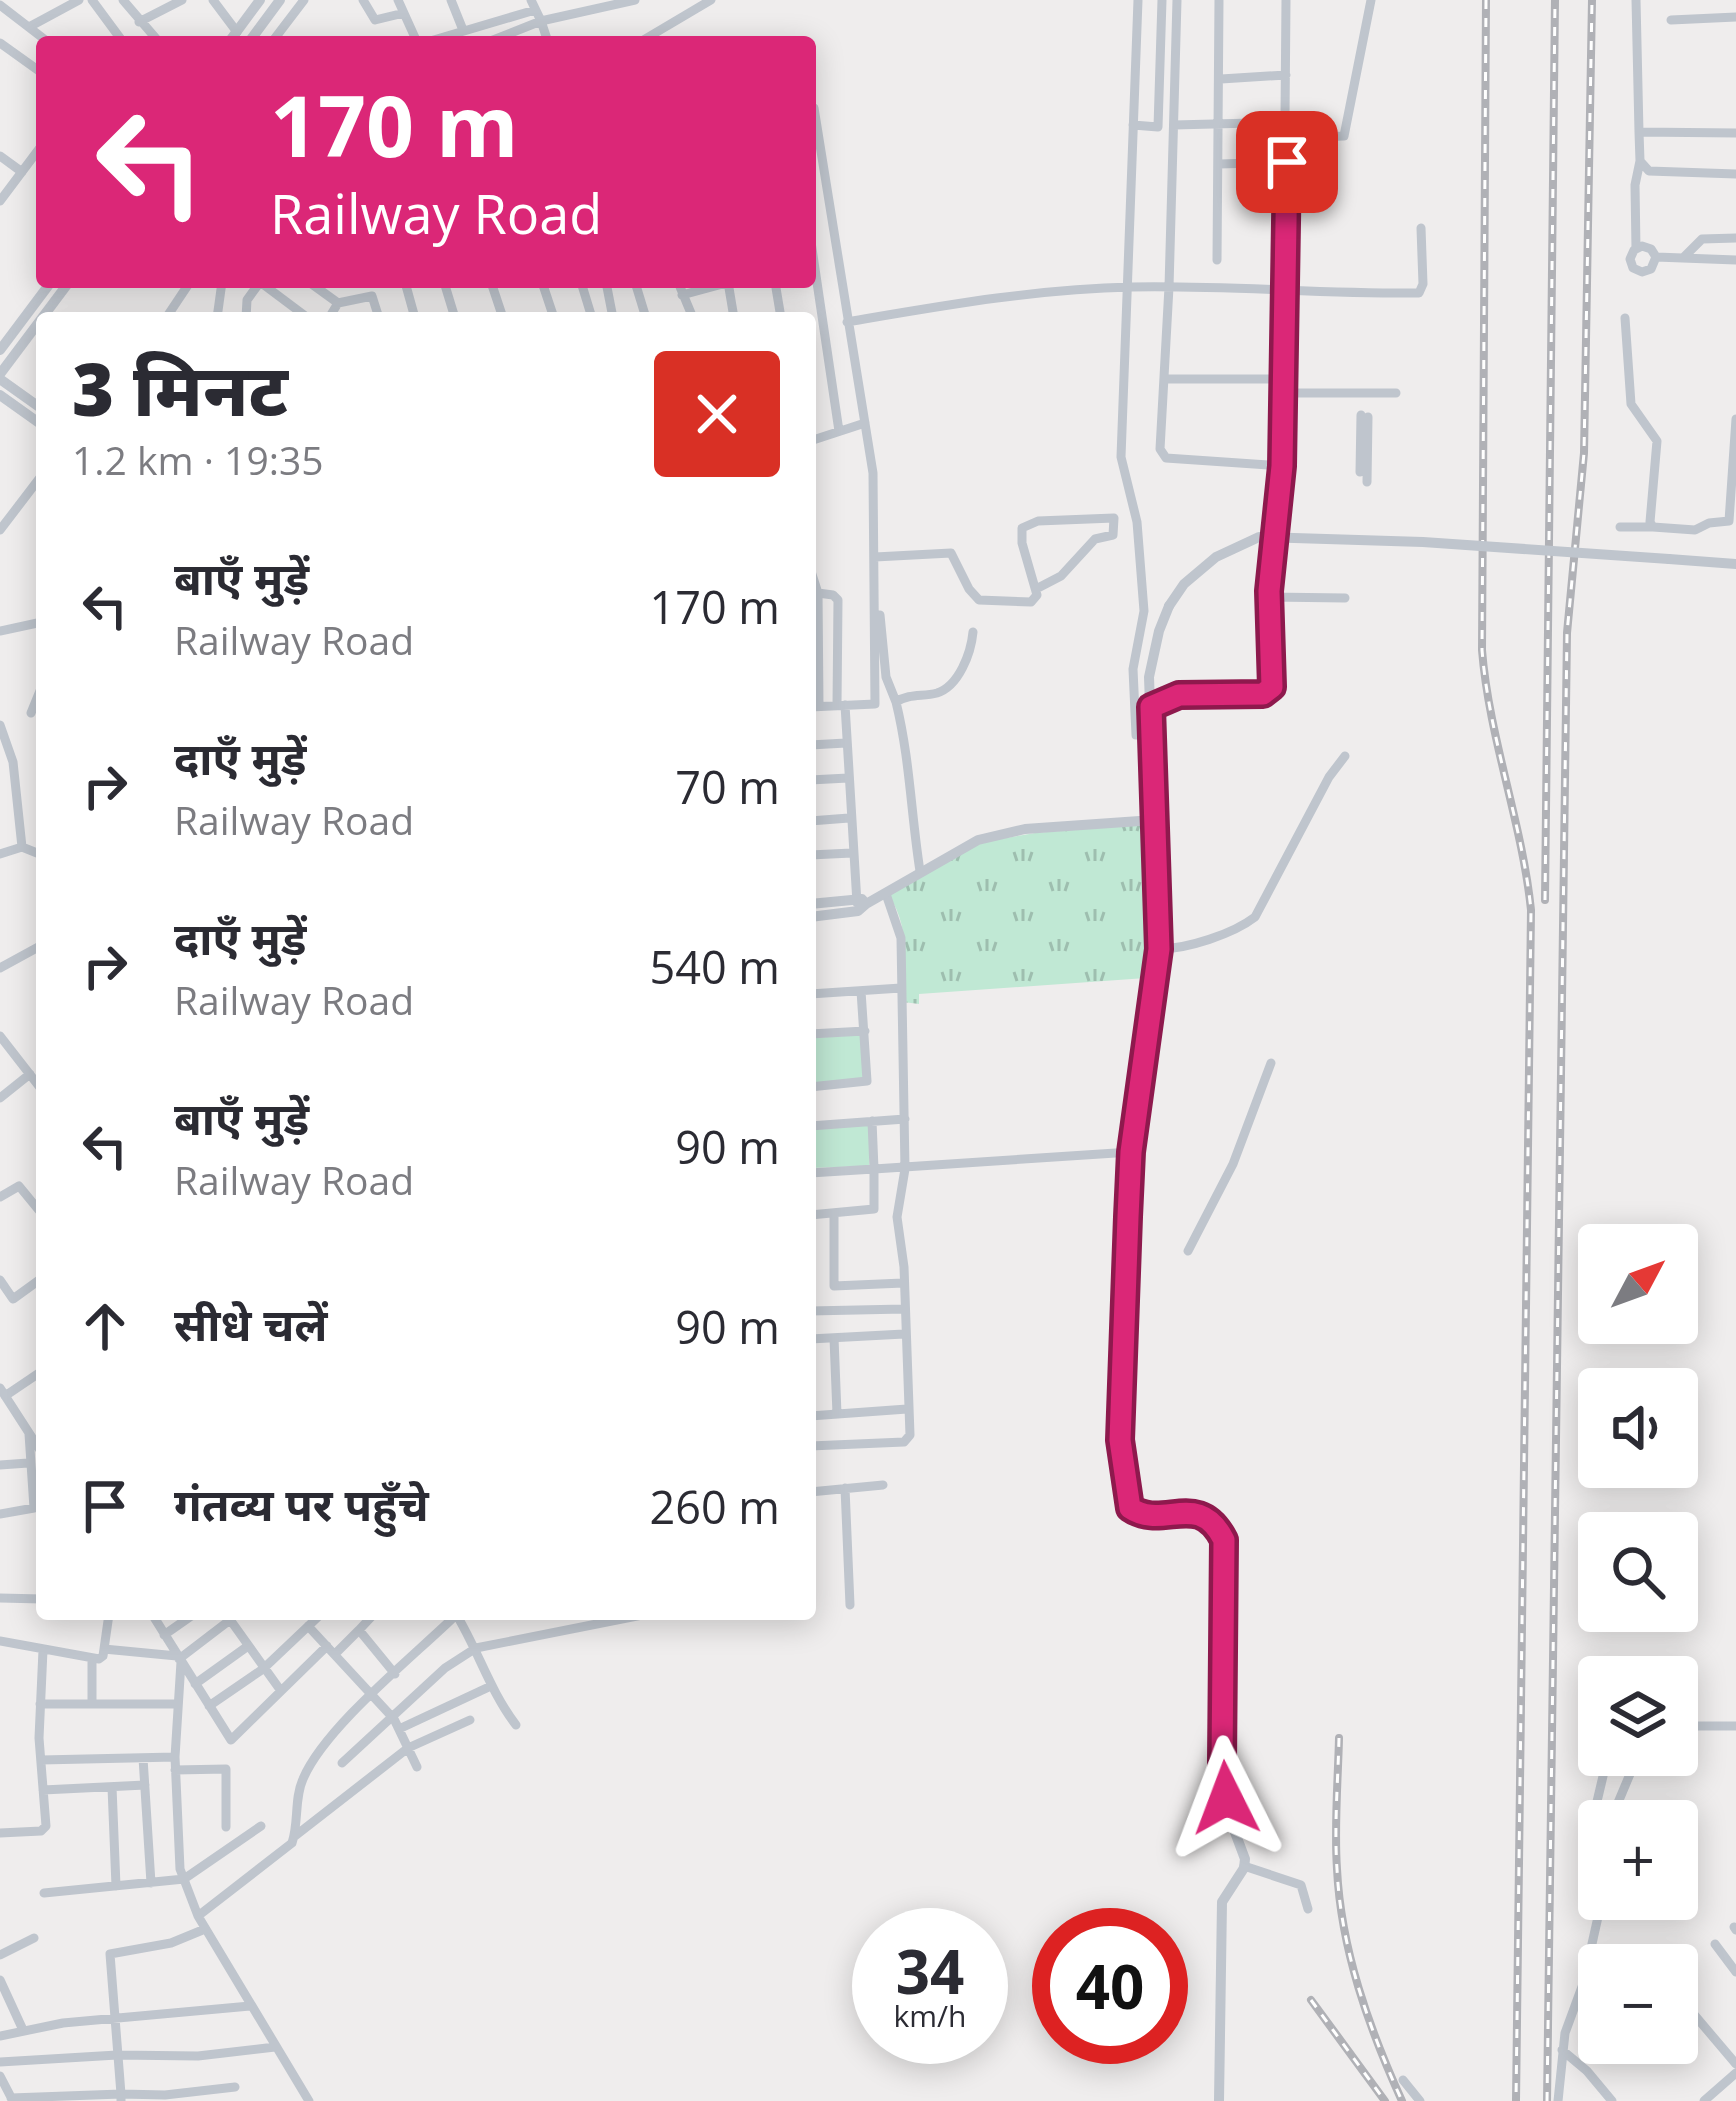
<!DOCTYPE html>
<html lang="hi">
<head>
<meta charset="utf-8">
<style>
	body { margin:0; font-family:"Open Sans","Noto Sans Devanagari",sans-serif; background:#f7f7f7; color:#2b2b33; height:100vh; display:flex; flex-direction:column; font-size:45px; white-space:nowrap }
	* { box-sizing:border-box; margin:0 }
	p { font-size:39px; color:#7c7c81 }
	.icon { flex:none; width:66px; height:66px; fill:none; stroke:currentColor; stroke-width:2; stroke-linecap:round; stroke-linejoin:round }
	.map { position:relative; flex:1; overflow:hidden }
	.side { position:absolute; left:36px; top:312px; width:780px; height:1308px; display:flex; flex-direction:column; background:#fff; border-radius:12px; box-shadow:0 6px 30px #0003 }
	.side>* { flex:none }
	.top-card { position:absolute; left:36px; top:36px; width:780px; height:252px; border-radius:12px; box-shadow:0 6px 30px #0003; background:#db2777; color:#fff; overflow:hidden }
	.needle { width:78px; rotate:49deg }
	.controls { position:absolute; left:1578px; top:1224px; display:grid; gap:24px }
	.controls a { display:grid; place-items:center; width:120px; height:120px; border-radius:12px; background:#fff; box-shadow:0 6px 30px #0003; font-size:60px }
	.speed { position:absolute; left:852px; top:1908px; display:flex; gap:24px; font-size:60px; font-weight:700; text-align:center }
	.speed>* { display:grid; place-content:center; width:156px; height:156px; border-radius:50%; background:#fff; box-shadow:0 6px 30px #0003; line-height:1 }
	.speed small { font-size:30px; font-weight:400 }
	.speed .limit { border:18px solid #d22; background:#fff; color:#111 }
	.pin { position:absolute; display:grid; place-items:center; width:102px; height:102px; color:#fff; margin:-51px; border-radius:24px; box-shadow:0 6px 18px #0006 }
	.me { position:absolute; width:132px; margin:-66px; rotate:357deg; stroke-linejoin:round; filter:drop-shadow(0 0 9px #0008) }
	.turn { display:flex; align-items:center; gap:42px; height:252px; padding:0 36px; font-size:54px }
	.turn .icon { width:156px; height:156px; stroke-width:2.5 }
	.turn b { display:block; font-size:84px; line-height:102px }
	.round { display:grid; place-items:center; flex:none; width:126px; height:126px; border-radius:12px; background:#f7f7f7 }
	.headline { display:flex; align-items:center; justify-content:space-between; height:204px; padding:0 36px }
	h1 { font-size:72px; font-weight:800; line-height:90px }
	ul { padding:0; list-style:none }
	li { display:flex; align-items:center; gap:36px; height:180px; padding:0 36px }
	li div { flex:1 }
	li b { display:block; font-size:45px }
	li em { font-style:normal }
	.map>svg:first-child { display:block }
</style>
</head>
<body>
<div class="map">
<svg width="1736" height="2101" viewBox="0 0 1736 2101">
	<defs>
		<pattern id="grass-tufts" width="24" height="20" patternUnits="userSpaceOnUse" patternTransform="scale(3)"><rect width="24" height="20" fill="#c0e8d4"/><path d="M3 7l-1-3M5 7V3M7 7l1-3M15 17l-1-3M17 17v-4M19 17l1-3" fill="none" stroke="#9ebeaf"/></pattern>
	</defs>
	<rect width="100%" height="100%" fill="#efeded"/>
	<!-- grass -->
	<path fill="url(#grass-tufts)" d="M1146,824L1150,827L1151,914L1146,978L919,994V1004L903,1002C904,963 911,928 888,894L982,842L1035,833Z"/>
	<!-- park -->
	<path fill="#c0e8d4" d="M861,1035L863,1080L810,1084V1038Z
		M870,1123L869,1166L810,1168V1128Z"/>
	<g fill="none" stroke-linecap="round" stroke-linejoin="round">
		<!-- minor -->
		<path stroke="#bfc5cd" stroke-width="9" d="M92,0L123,42
			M123,0L159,42
			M213,0L237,32
			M363,0L375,20L404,13
			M398,0L417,42
			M451,0L463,30
			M1138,0L1121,457L1137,522L1144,611L1133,669L1136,735H1142L1151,707L1162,705L1179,695L1263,694L1272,687L1269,591L1282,466L1286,0
			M1177,0L1169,287L1160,449L1166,458L1282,466
			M1636,0L1639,132L1736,133
			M0,5L48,42
			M1671,20L1736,17
			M139,22L182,0
			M29,27L79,0
			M272,42L304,0
			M427,42L535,10
			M488,42L541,21L531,0
			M548,42L541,21L635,0
			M640,42L711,0
			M0,43L42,73
			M1221,79L1286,75
			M1133,125L1158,127L1162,0
			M1174,125L1287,122
			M1639,132L1640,161L1649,171L1736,174
			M1287,138L1344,136L1371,0
			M0,156L22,172
			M1219,164L1287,162
			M0,201L42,145
			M810,235L839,431
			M1636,249L1635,185L1640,161
			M1656,257L1651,269L1642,272L1633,268L1630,259L1634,250L1642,246L1651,249L1656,257L1736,260
			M1683,258L1702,239L1736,238
			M1217,260L1219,0
			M260,282L308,318
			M309,282L338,303
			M405,282L415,318
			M444,282L455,318
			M491,282L503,318
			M542,282L554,318
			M581,282L592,318
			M606,282L613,318
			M635,282L646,318
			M678,282L693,318
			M728,282L734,318
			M775,282L781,318
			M682,295L730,282
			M166,318L190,282
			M217,318L222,282
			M246,318L247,300L260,282
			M329,318L338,303L372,296L379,318
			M1625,318L1631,404L1657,441L1650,522L1653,527L1695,530L1709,523L1729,521L1736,419
			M847,322C941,306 1035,289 1131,287C1227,285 1323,294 1419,293L1423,284L1421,228
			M1164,379H1283
			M1282,393H1396
			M810,441L865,423
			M1360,472L1361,415
			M1367,482L1368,417
			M1620,527H1653
			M0,530L42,475
			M875,557L951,553L969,589L979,600L1031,602L1037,595L1022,543V528L1038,521L1114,518L1113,535L1095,539L1061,576L1036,589
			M810,568L818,593L833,595L838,600L837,705
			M818,593L819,706
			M1269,597L1345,598
			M880,615L886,677L896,702
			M0,631L42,622
			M845,705L857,903
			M810,707L875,704L873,473L814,108
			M31,713L42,686
			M0,725L13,762L22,847
			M810,745L846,743
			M810,780L848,778
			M810,821L849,818
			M0,854L22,847L42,855
			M810,855L852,853
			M920,871C911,814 910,759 896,702C910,693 922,697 937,693C959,686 971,653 973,632
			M1159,949C1187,949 1233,934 1255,917L1329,777L1345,756
			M0,968L42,945
			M810,994L901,988
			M810,1034L865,1031
			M0,1036L42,1090
			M810,1087L867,1081L861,991
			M0,1098L30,1074
			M810,1126L905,1119
			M810,1173L874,1169L872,1121
			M0,1197L19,1186L42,1214
			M834,1214V1286L903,1283
			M810,1215L874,1209V1169L1131,1152
			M1188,1251L1233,1164L1271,1063
			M0,1280L13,1299L42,1278
			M810,1311L904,1309
			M834,1338L837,1414
			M810,1339L904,1334
			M0,1388L42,1453
			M5,1396L42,1371
			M810,1416L907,1409
			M810,1446L904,1442L910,1435L904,1267L897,1217L905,1169L901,938L886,894
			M0,1465L28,1463
			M845,1488L850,1605
			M810,1492L883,1485
			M0,1514L34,1508L29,1434
			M0,1598L42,1599
			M152,1614L231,1740L327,1646
			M226,1614L281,1691
			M374,1614L359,1630L395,1674
			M456,1614C478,1650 490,1691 516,1725
			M308,1626L394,1719L417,1767
			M164,1635L194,1614
			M0,1641L99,1659L103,1656L109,1614
			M104,1649L177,1656
			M335,1654L359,1630
			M92,1658V1704
			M179,1659L230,1620
			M181,1662L175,1757L180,1869L198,1916L309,2101
			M195,1684L248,1646
			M40,1704H177
			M209,1706L263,1669L321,1614
			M1677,1726H1736
			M399,1729L491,1686
			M1608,1755L1595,1810L1615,1821
			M143,1758L151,1883
			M41,1760L175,1757
			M342,1763L445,1668L476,1648L647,1614
			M175,1770L226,1769V1827
			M112,1787L116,1886
			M43,1790L145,1785
			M1615,1821L1617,1805L1638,1755
			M0,1833L41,1831L46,1826L39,1738L43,1650
			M295,1836L408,1748L470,1720
			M1244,1866L1301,1885L1308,1909
			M44,1893L184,1879L261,1826
			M198,1916L292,1843C299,1822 294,1799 303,1779C325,1727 414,1656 456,1615
			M1734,1927L1736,1930
			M205,1929L171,1943L110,1954L121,2094L165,2095L235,2087
			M1715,1944L1736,1972
			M0,1955L34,1938
			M0,1980L23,2030
			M1680,1998L1736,2064
			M0,2036L63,2023L250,2006
			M1562,2050L1587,2071L1612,2101
			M0,2062L117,2055L198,2056L275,2047
			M0,2076L13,2101
			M1403,2080L1420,2101
			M11,2098L121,2094V2101
			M1558,2101L1565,2033L1583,1984L1602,1899
			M1704,2101L1736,2073"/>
		<!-- tertiary -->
		<path stroke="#bfc5cd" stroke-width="10" d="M229,42L260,0
			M249,42L280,0
			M0,350L51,282
			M0,374L69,282
			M0,379L42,409
			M0,395L42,425
			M1669,559L1736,564
			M1169,606L1159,631L1149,677L1159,949L1131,1152L1125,1261L1121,1440L1130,1508C1164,1531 1198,1489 1224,1540L1222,1763L1230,1819L1245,1859L1244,1868L1222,1902L1219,2101
			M810,904L862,899L866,904
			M866,904L978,840L1025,829L1154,820
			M810,917L858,911L866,904"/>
		<defs>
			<path id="rail" d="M1486,0L1482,650C1489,738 1522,822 1531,910L1516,2101
				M1545,900L1555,0
				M1339,1738C1338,1781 1334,1826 1337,1869C1341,1950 1369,2028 1402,2101
				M1311,2000L1385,2101
				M1547,2101L1567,633L1584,453L1592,0"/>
		</defs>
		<!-- rail casing -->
		<use href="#rail" stroke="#b0b1b6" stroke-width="8"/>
		<!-- rail -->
		<use href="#rail" stroke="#fff" stroke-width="3" stroke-dasharray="9" stroke-linecap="butt"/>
		<!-- tertiary-bridge -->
		<path stroke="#bfc5cd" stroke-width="10" d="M1169,606L1184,584L1216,557L1259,537L1423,542L1669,559"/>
	</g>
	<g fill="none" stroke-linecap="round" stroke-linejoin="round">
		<defs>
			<path id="route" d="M1226,1798L1222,1762L1224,1540C1198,1489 1164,1531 1130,1508L1120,1440L1128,1217L1131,1152L1159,949L1151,707L1179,695L1263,694L1272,687L1269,591L1282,466L1287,162"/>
		</defs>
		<!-- route casing -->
		<use href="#route" stroke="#8e194d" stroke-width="30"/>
		<!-- route -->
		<use href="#route" stroke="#db2777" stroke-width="21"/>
	</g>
</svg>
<div class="controls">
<a><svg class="needle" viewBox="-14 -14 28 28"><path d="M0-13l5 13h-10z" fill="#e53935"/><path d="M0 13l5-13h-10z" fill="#7c7c81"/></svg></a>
<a><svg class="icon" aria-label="sound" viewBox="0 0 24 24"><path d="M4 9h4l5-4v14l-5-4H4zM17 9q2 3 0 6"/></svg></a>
<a><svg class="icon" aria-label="search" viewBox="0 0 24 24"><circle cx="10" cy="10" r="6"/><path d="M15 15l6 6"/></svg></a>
<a><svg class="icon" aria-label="layers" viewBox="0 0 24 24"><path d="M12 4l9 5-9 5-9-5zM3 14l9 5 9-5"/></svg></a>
<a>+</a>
<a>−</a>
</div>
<div class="speed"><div>34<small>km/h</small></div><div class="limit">40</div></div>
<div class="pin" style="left:1287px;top:162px;background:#d93025"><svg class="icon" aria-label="arrive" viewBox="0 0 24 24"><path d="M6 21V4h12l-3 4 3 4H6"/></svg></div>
<svg class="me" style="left:1226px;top:1798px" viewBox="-20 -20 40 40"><path d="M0-17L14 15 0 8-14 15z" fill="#db2777" stroke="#fff" stroke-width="4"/></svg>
<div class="top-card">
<div class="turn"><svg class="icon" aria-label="left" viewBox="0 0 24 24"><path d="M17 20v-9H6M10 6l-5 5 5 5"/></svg><div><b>170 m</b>Railway Road</div></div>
</div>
<section class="side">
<div class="headline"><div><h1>3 मिनट</h1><p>1.2 km · 19:35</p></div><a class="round" style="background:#d93025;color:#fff"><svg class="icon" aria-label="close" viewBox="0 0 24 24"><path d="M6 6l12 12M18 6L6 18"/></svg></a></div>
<ul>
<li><svg class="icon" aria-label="left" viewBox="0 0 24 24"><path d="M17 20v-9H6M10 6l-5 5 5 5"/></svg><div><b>बाएँ मुड़ें</b><p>Railway Road</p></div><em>170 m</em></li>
<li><svg class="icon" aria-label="right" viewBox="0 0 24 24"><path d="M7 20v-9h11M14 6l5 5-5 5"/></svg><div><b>दाएँ मुड़ें</b><p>Railway Road</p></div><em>70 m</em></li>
<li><svg class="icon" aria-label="right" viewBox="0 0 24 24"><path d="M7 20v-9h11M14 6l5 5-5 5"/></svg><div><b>दाएँ मुड़ें</b><p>Railway Road</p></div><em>540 m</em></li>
<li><svg class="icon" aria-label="left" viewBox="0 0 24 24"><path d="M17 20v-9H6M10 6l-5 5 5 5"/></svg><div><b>बाएँ मुड़ें</b><p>Railway Road</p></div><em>90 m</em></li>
<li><svg class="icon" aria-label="ahead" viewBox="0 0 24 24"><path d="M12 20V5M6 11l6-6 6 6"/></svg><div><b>सीधे चलें</b></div><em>90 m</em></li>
<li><svg class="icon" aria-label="arrive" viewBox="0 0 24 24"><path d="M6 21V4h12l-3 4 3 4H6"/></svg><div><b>गंतव्य पर पहुँचे</b></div><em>260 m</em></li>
</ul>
</section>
</div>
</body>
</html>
